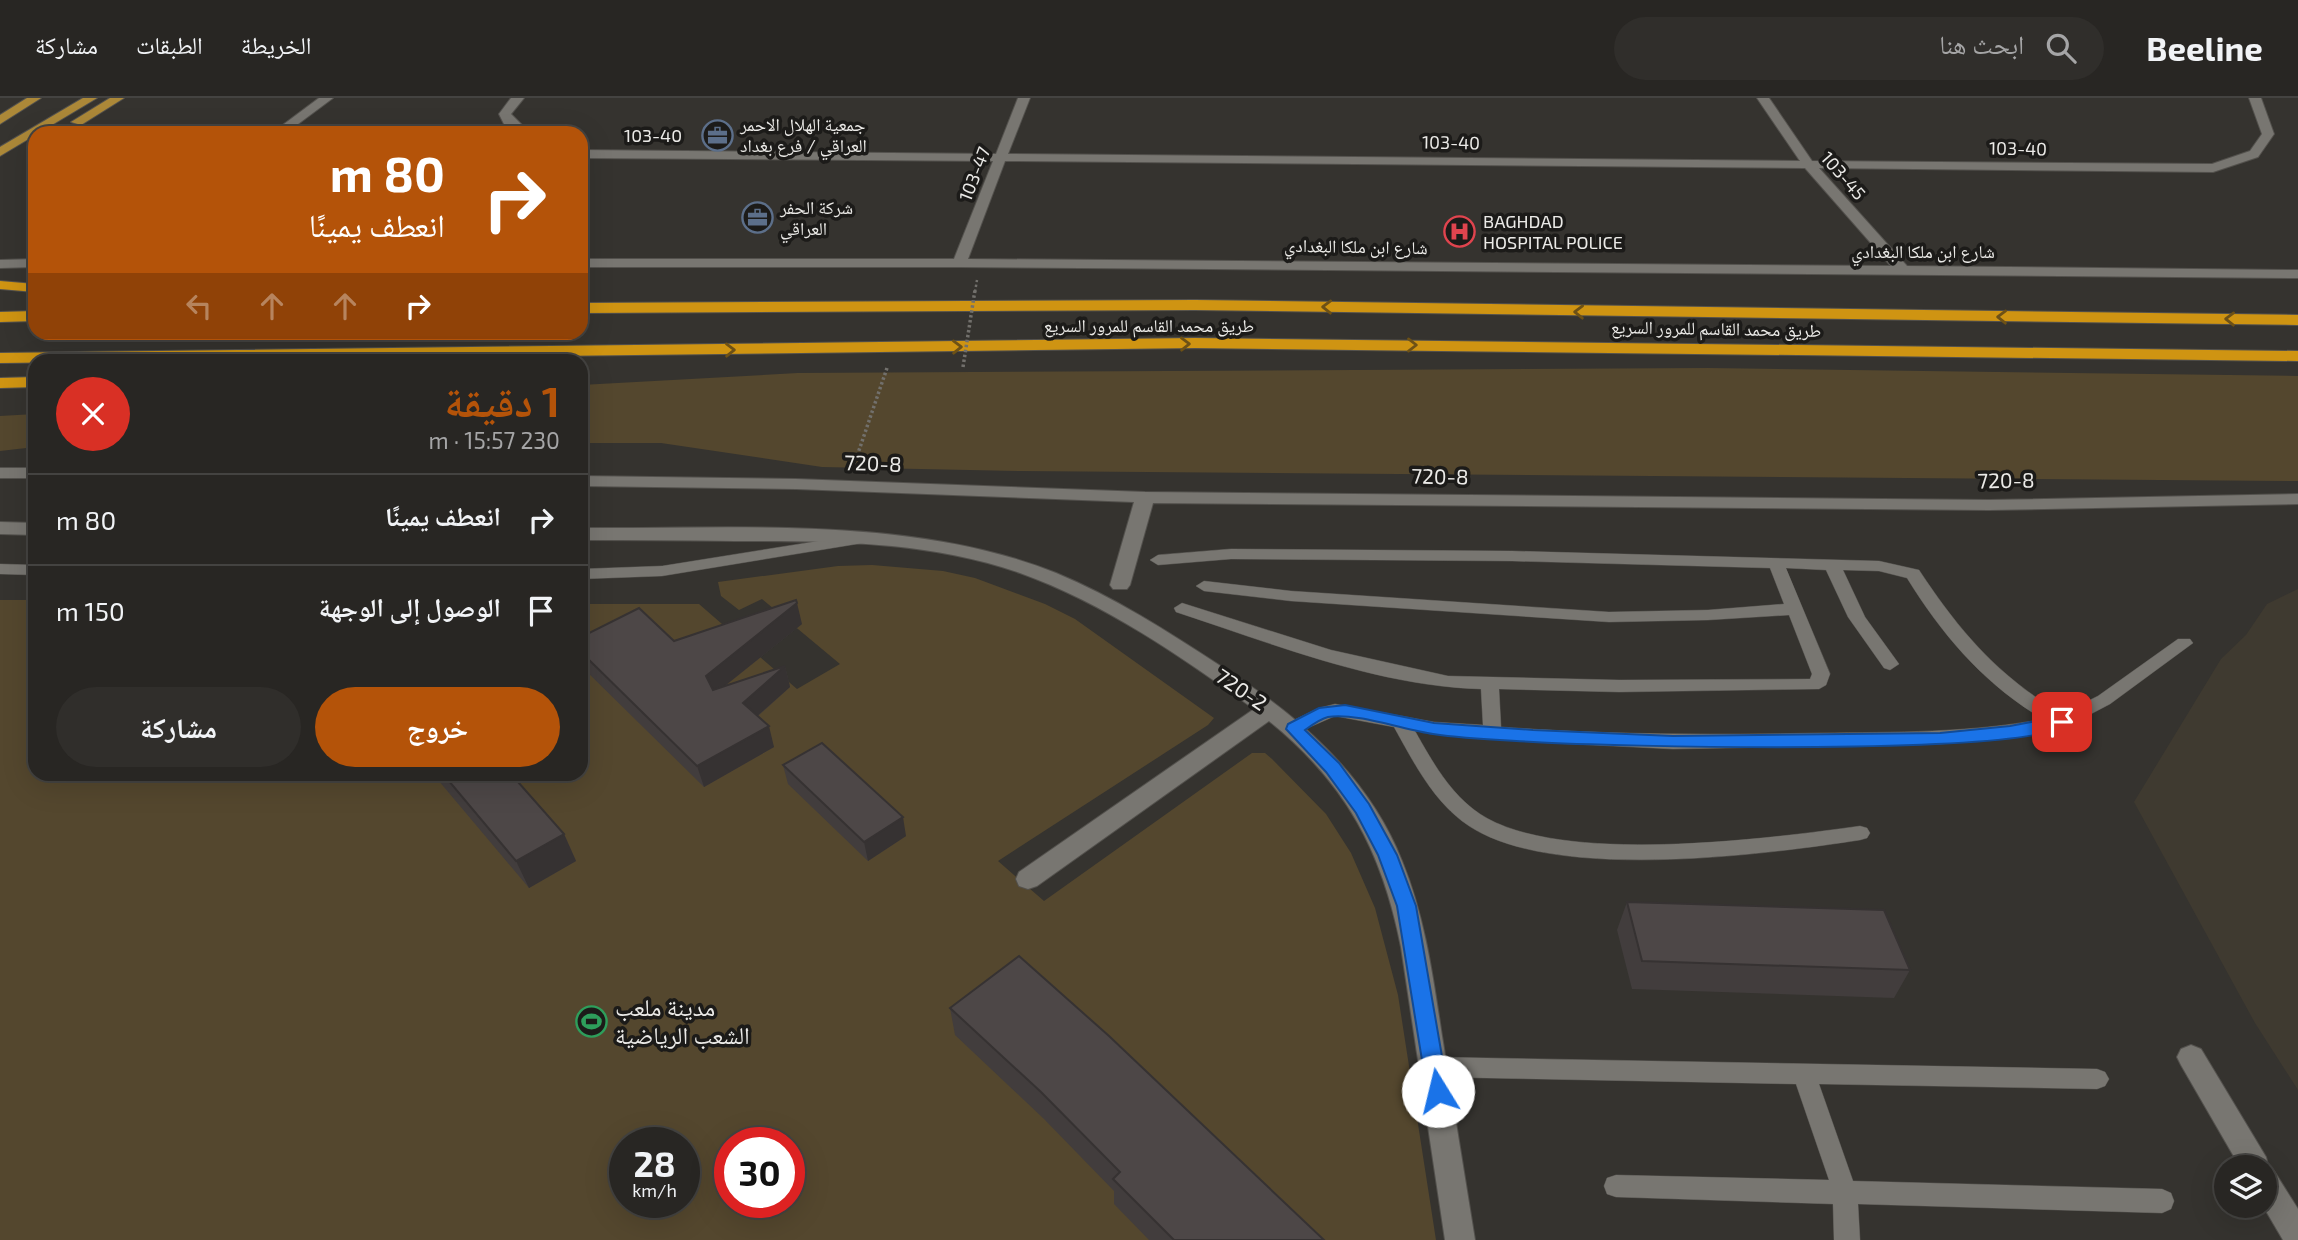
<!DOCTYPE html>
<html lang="ar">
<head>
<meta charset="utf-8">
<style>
	body { margin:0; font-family:"Exo 2","Noto Naskh Arabic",sans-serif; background:#302e2b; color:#f1f3f6; direction:rtl; height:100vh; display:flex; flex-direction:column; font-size:26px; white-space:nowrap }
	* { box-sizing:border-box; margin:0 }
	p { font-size:23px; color:#a5a5a6 }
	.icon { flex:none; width:38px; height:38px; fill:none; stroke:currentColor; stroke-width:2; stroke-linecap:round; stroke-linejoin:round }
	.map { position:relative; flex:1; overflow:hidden; direction:ltr }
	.side { position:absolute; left:28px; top:256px; width:560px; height:427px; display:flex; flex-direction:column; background:#282623; border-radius:21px; box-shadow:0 7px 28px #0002,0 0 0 2px #444341; direction:rtl }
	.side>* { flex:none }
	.top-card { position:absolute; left:28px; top:28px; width:560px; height:214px; border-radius:21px; box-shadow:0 7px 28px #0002,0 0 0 2px #444341; direction:rtl; background:#b45309; color:#fff; overflow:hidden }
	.tools { position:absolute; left:2214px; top:1057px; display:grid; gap:14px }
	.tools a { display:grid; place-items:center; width:63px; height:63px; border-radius:50%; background:#282623; box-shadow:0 7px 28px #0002,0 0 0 2px #444341; font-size:35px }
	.speed { position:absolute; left:609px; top:1029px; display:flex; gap:14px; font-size:35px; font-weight:700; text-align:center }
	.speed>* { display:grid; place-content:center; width:91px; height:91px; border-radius:50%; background:#282623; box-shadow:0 7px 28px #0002,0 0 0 2px #444341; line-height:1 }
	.speed small { font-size:18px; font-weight:400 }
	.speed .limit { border:10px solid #d22; background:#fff; color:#111 }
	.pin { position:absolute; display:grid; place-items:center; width:60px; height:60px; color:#fff; margin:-30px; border-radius:14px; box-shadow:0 4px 10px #0006 }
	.me { position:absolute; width:77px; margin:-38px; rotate:351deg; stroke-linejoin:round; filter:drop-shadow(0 0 5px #0008) }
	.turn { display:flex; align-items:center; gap:24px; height:147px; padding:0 28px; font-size:32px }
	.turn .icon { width:91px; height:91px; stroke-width:2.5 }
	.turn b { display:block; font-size:49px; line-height:60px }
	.lanes { display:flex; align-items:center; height:66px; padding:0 28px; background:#0003; justify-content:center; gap:35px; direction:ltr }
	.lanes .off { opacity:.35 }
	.round { display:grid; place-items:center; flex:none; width:74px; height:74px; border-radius:37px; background:#302e2b }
	.summary { display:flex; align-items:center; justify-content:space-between; height:119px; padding:0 28px }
	h1 { font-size:42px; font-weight:700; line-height:52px; color:#b45309 }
	.action { display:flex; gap:14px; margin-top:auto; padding:14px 28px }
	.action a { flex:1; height:80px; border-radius:42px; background:#b45309; color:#fff; font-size:28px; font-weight:700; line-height:80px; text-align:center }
	.action a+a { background:#302e2b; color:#f1f3f6 }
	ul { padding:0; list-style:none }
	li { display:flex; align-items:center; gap:21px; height:91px; padding:0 28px; border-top:2px solid #444341 }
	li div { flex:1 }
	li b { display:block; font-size:26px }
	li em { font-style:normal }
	header { display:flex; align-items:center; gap:42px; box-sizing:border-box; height:98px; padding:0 35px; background:#282623; border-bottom:2px solid #444341 }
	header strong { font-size:33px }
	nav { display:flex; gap:38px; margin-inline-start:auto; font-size:24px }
	.search { width:490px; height:63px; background:#302e2b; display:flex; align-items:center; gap:18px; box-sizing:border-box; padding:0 24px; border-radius:38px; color:#a5a5a6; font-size:26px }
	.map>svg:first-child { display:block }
</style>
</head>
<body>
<header>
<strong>Beeline</strong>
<div class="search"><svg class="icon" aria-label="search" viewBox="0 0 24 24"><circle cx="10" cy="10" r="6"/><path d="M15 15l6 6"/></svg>ابحث هنا</div>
<nav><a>الخريطة</a><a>الطبقات</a><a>مشاركة</a></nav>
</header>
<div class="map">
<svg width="2298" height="1142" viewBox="0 0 2298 1142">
	<rect width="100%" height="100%" fill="#35332f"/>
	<!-- built -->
	<path fill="#3f3a30" d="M2298,491V992L2255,925L2134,704L2221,561L2246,537L2267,506Z"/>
	<!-- green -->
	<path fill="#54472e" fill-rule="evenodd" d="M1708,270L2298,278V383L1019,373L822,369L661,345H581V287L798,275Z
		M35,316V349L0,353V318Z
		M872,467L943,473L975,480L1045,506L1075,521L1214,620L1208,627L998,763L1044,803L1252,655H1265L1272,661L1326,716L1351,755L1375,810L1398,897L1436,1142H0V502H35V676H581V506H699L797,591L840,566L762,501L739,512L721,498L718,484L838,468ZM625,1045H684V1104H625ZM730,1045H789V1104H730Z"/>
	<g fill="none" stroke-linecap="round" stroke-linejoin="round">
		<defs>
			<path id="lane" d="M863,436L871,441L869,444L662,478L581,481V471L662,468Z
				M1231,451L1512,453L1879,463L1919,472C1960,534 1998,578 2062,616L2098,598L2178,541H2190L2193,545L2110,606L2068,628L2010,640L1940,646L1673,651L1533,644L1415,633C1432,663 1450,696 1480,716C1559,768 1767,741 1860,728L1867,730L1870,735L1867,740L1860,742C1762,757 1543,786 1462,723C1431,699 1413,663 1394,629L1335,618L1294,636L1288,635L1285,630L1288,625L1319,610L1335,606L1434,624L1483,627L1481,591C1377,588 1274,546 1176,514L1174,510L1182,505L1331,552L1448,578L1619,582L1810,581L1812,576L1789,517L1708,522L1609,524L1291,503L1204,493L1196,488L1204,483L1291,493L1609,514L1708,512L1784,506L1770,470L1512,463L1231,461L1158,467L1150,462L1158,457ZM1786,470L1826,472L1848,519L1884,570L1890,572L1899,566L1865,519L1843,472L1879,473L1907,480C1943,538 1984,586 2043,621C1970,635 1895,634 1820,635C1714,637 1607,637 1501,629L1499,591L1619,594L1819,591L1826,587L1830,576Z
				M0,466L35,467V477L0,476Z
				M1434,959L2097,971L2105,974L2109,981L2105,988L2097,991L1819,986L1853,1083L2162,1091L2171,1095L2174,1103L2171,1111L2162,1115L1858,1106L1860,1142H1834L1833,1106L1616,1099L1607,1096L1604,1088L1607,1080L1616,1077L1829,1082L1796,986L1434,979L1426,976L1423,969L1426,962Z"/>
			<path id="street" d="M319,0H333L286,35H272Z
				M511,0H524L511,16L530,35H516L504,26L499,16Z
				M1018,0H1030L1008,56L1800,63L1757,0H1769L1812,63L2212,66L2250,53L2262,36L2249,0H2261L2274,36L2258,59L2213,74L1819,70L1907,168L2298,172V180L959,169H581V161H954L993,63L581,60V52L996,56ZM1005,63L1805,70L1891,168L968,161Z
				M35,161V169L0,170V162Z
				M0,370H35V380H0Z
				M581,378L796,381L1145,394L1989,402L2298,396V406L1989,412L1153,405L1130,487L1127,491H1113L1110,487L1134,404L796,391L581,388Z
				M0,424L35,425V437L0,436Z
				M581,430C735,431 911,417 1056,475C1114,499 1167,533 1219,567C1296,616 1367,675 1402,763C1425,819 1433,879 1442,938C1453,1006 1464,1074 1475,1142H1445L1401,849C1382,753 1346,685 1269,623L1037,788L1028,791L1019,788L1016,781L1019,774L1254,611C1182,559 1104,505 1020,475C929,443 831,443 735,443C684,442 632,442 581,442Z
				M2191,947L2201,951L2266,1059L2269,1071L2274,1073L2298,1111V1142H2283L2263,1108L2264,1069H2240L2181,967L2177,959L2181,951Z"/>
			<path id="primary" d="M27,0H41L0,26V17Z
				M83,0H97L0,58V49Z
				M110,0H124L81,27L71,24Z"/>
			<path id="highway" d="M0,183L35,186V194L0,191Z
				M1195,202L2298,217V227L1195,212L581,215V205Z
				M35,213V223L0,224V214Z
				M1195,240L2298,253V263L1195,250L0,265V255Z
				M35,279V289L0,290V280Z"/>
		</defs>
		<!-- lane casing -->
		<use href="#lane" stroke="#53514d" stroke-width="1"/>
		<!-- street casing -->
		<use href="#street" stroke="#53514d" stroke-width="2"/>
		<!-- primary casing -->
		<use href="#primary" stroke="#53514d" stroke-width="2"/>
		<!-- highway casing -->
		<use href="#highway" stroke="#53514d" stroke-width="2"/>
		<!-- path -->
		<path stroke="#72706c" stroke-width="3.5" stroke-dasharray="2.5 2.5" stroke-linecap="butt" d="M854,367L887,270"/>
		<!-- lane -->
		<use href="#lane" fill="#787671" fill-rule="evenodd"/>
		<!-- street -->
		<use href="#street" fill="#787671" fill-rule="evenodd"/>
		<!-- primary -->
		<use href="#primary" fill="#ac8838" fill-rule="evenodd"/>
		<!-- highway -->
		<use href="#highway" fill="#cf9412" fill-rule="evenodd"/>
		<!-- path-bridge-far1 -->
		<path stroke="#72706c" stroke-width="2.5" stroke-dasharray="2.5 2.5" stroke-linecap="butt" d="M975,194L977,182"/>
		<!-- path-bridge -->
		<path stroke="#72706c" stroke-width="3.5" stroke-dasharray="2.5 2.5" stroke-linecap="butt" d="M963,269L975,192"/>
	</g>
	<!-- wall -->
	<path fill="#423d3d" d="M802,526L726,587L785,568L790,589L758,618L774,649L704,689L581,568V539L674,543Z
		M783,667L906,738L868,763L788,686Z
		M433,676H511L564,736L576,763L529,790Z
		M1627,804L1910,872L1894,900L1632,891L1617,832Z
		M950,910L1324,1142H1149L1114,1106V1093L1044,1021L955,937Z"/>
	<!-- shaded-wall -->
	<path fill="#363232" d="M797,505L802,526L711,599L706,578Z
		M785,568L790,589L748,626L743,605Z
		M769,628L774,649L704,689L697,668Z
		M903,719L906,738L868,763L864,744Z
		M564,736L576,763L529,790L516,763Z"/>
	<!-- building -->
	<path fill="#4d4747" stroke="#363232" stroke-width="2" d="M796,502L797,505L706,578L713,592L785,568L743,605L769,628L697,668L581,554V539L639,510L674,543Z
		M822,645L903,719L864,744L783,667Z
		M443,676H511L564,736L516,763Z
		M1627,804L1884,812L1910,872L1642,863Z
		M1019,858L1109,938L1324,1142H1174L1113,1081L1120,1074L1041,994L950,910Z"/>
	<!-- one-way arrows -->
	<defs><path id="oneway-chevron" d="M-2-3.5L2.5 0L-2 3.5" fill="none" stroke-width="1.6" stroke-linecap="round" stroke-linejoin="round" transform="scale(1.75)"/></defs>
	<g stroke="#6d5116">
		<use href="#oneway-chevron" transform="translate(1327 209) rotate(-179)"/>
		<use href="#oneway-chevron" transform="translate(1579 214) rotate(-179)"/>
		<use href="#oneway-chevron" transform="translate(2002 219) rotate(-179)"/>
		<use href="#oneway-chevron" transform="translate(2230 221) rotate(-179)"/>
		<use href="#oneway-chevron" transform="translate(1185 246) rotate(-1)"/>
		<use href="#oneway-chevron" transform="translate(1412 247)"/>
		<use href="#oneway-chevron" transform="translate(957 249) rotate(-1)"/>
		<use href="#oneway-chevron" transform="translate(730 252) rotate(-1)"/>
	</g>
	<!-- route -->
	<path fill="#1a73e8" stroke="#114b97" stroke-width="2" d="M1345,607L1434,625L1533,632L1673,638L1940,635L2010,628L2062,618L2070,624C2045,660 1599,648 1533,644C1500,642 1466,641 1433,636C1405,632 1354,614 1328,619C1320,621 1312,627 1305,632L1339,665L1369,706L1397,757L1416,808L1448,993L1445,1000L1438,1003L1430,1000L1427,993L1397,808L1378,757L1356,715L1326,674L1286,631L1288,626L1319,610Z"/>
	<!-- icons -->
	<defs>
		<symbol id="office-ring" viewBox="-11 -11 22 22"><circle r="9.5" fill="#1c1b19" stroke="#5c6f8a" stroke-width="1.5"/><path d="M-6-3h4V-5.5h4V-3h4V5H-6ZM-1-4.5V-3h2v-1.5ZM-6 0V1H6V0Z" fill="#5c6f8a"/></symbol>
		<symbol id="hospital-ring" viewBox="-11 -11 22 22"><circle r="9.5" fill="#1c1b19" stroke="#e0444e" stroke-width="1.5"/><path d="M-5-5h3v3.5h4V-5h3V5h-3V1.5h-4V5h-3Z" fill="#e0444e"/></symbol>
		<symbol id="stadium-ring" viewBox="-11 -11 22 22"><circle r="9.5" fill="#1c1b19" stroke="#2e9e5b" stroke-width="1.5"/><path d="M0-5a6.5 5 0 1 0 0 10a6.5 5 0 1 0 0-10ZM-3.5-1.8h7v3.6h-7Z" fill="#2e9e5b"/></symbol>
	</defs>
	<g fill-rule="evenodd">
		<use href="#office-ring" x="700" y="20" width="35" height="35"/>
		<use href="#office-ring" x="740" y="102" width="35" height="35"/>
		<use href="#hospital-ring" x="1442" y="116" width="35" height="35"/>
		<use href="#stadium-ring" x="574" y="906" width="35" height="35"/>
	</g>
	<g text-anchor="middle" stroke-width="7" stroke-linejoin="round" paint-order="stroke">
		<!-- far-poi labels -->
		<g font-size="18" fill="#ebeae7" stroke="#1c1b19" text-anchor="start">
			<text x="740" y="33">جمعية الهلال الاحمر<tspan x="740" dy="21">العراقي / فرع بغداد</tspan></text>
			<text x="780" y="116">شركة الحفر<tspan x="780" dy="21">العراقي</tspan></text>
			<text x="1483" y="130">BAGHDAD<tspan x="1483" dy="21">HOSPITAL POLICE</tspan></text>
		</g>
		<!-- far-street labels -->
		<g font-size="18" fill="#ebeae7" stroke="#1c1b19">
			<text x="653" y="44">103-40</text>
			<text transform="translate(1451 45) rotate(1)" y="6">103-40</text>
			<text transform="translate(2018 51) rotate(1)" y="6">103-40</text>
			<text transform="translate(975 76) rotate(-69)" y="6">103-47</text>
			<text transform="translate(1843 78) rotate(49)" y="6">103-45</text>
			<text transform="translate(1356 149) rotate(1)" y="6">شارع ابن ملكا البغدادي</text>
			<text x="1923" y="160">شارع ابن ملكا البغدادي</text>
			<text x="1149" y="234">طريق محمد القاسم للمرور السريع</text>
			<text transform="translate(1716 231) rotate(1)" y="6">طريق محمد القاسم للمرور السريع</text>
		</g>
		<!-- street labels -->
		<g font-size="21" fill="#ebeae7" stroke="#1c1b19">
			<text transform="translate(873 366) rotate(2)" y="7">720-8</text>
			<text transform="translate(1440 379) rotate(1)" y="7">720-8</text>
			<text transform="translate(2006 383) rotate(-1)" y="7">720-8</text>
			<text transform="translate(1241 592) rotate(34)" y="7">720-2</text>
		</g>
		<!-- near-poi labels -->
		<g font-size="24" fill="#ebeae7" stroke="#1c1b19" text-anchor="start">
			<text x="615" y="918">مدينة ملعب<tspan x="615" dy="28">الشعب الرياضية</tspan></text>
		</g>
	</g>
</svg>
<div class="tools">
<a><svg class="icon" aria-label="layers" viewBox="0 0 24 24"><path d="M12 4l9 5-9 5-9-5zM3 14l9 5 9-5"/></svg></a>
</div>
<div class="speed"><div>28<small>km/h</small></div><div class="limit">30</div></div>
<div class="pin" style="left:2062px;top:624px;background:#d93025"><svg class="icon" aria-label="arrive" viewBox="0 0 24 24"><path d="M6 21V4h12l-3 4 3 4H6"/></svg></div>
<svg class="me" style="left:1438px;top:993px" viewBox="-20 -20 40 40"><circle r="19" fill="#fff"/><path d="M0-13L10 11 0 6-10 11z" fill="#1a73e8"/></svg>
<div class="top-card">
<div class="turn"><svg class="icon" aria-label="right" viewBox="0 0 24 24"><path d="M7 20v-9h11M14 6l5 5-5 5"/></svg><div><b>80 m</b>انعطف يمينًا</div></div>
<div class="lanes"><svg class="icon off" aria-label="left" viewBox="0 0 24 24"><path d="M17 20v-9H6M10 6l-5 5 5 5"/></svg><svg class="icon off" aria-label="ahead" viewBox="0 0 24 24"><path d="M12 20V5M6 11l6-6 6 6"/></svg><svg class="icon off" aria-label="ahead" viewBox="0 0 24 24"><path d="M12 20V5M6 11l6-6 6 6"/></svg><svg class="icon" aria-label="right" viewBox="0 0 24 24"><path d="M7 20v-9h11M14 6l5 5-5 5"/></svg></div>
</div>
<section class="side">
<div class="summary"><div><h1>1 دقيقة</h1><p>230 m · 15:57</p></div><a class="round" style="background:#d93025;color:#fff"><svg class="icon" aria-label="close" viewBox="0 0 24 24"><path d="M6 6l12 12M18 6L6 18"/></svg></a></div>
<ul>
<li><svg class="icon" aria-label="right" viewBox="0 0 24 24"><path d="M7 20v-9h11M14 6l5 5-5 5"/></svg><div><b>انعطف يمينًا</b></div><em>80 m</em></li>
<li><svg class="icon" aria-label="arrive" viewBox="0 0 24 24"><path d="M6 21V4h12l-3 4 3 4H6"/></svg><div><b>الوصول إلى الوجهة</b></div><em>150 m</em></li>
</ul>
<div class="action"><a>خروج</a><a>مشاركة</a></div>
</section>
</div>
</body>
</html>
